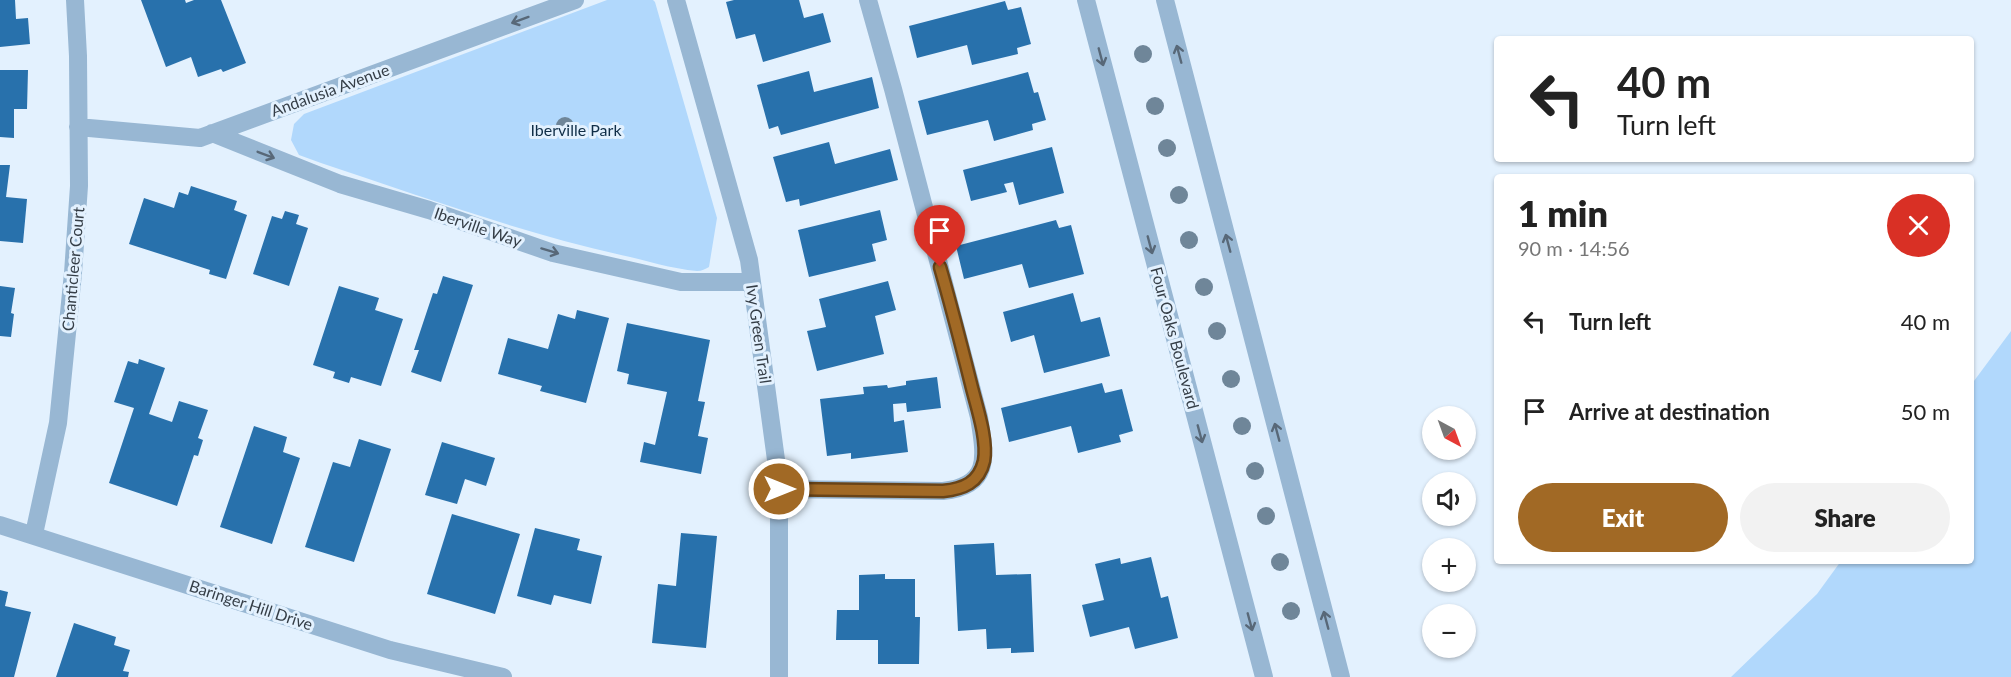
<!DOCTYPE html>
<html lang="en">
<head>
<meta charset="utf-8">
<style>
	body { margin:0; font-family:Lato,sans-serif; background:#f2f2f2; color:#222; height:100vh; display:flex; flex-direction:column; font-size:22px; white-space:nowrap }
	* { box-sizing:border-box; margin:0 }
	p { font-size:20px; color:#767676 }
	.icon { flex:none; width:33px; height:33px; fill:none; stroke:currentColor; stroke-width:2; stroke-linecap:round; stroke-linejoin:round }
	.map { position:relative; flex:1; overflow:hidden }
	.side { position:absolute; left:1494px; top:174px; width:480px; height:390px; display:flex; flex-direction:column; background:#fff; border-radius:6px; box-shadow:0 2px 4px #0004 }
	.side>* { flex:none }
	.guide { position:absolute; left:1494px; top:36px; width:480px; height:126px; border-radius:6px; box-shadow:0 2px 4px #0004; background:#fff; color:#222; overflow:hidden }
	.needle { width:39px; rotate:139deg }
	.controls { position:absolute; left:1422px; top:406px; display:grid; gap:12px }
	.controls a { display:grid; place-items:center; width:54px; height:54px; border-radius:50%; background:#fff; box-shadow:0 2px 4px #0004; font-size:30px }
	.pin { position:absolute; display:grid; place-items:center; width:51px; height:51px; color:#fff; margin:-62px -26px; border-radius:50% 50% 50% 0; rotate:-45deg; box-shadow:0 0 6px #0007 }
	.pin .icon { rotate:45deg }
	.me { position:absolute; width:66px; margin:-33px; rotate:90deg; stroke-linejoin:round; filter:drop-shadow(0 0 4px #0008) }
	.turn { display:flex; align-items:center; gap:21px; height:126px; padding:0 24px; font-size:27px }
	.turn .icon { width:78px; height:78px; stroke-width:2.5 }
	.turn b { display:block; font-size:42px; line-height:51px }
	.round { display:grid; place-items:center; flex:none; width:63px; height:63px; border-radius:32px; background:#f2f2f2 }
	.summary { display:flex; align-items:center; justify-content:space-between; height:102px; padding:0 24px }
	h1 { font-size:36px; font-weight:800; line-height:45px }
	.primary-button { display:flex; gap:12px; margin-top:auto; padding:12px 24px }
	.primary-button a { flex:1; height:69px; border-radius:36px; background:#a16925; color:#fff; font-size:24px; font-weight:800; line-height:69px; text-align:center }
	.primary-button a+a { background:#f2f2f2; color:#222 }
	ul { padding:0; list-style:none }
	li { display:flex; align-items:center; gap:18px; height:90px; padding:0 24px }
	li div { flex:1 }
	li b { display:block; font-size:22px }
	li em { font-style:normal }
	.map>svg:first-child { display:block }
</style>
</head>
<body>
<div class="map">
<svg width="2011" height="677" viewBox="0 0 2011 677">
	<rect width="100%" height="100%" fill="#e3f1fe"/>
	<!-- green -->
	<path fill="#b1d8fc" d="M607,0H653L655,2L717,218L709,267C705,269 702,271 697,271C672,269 645,260 621,255C519,232 420,196 321,163L299,155L291,140L294,124L304,114Z
		M2011,331V677H1731L1817,594L1841,561H1971V385Z"/>
	<!-- building -->
	<path fill="#2871ac" d="M0,0H15L16,19L28,18L30,44L0,47Z
		M141,0H185L186,3L194,0H221L246,63L223,72L221,69L198,77L191,57L166,67Z
		M734,0H799L804,18L823,13L831,42L763,62L755,34L736,39L726,2Z
		M1005,1L1008,10L1021,7L1031,44L1017,48L1018,54L972,65L967,45L917,58L909,26Z
		M0,70H28L27,109H14V138L0,137Z
		M809,71L814,92L872,77L879,108L781,135L778,126L769,129L757,85Z
		M1028,72L1034,93L1038,92L1046,120L1032,124L1033,130L994,141L988,120L927,135L918,101Z
		M829,142L835,164L890,149L898,180L800,206L799,199L786,202L773,157Z
		M1052,147L1064,193L1019,205L1013,182L1004,184L1007,192L971,201L963,170Z
		M0,165H10L6,197L27,199L23,243L0,241Z
		M191,186L237,201L234,210L247,215L226,279L209,274L210,270L129,244L144,198L174,208L179,192L188,195Z
		M880,210L887,240L872,244L876,261L809,277L798,230Z
		M285,211L299,215L296,224L308,228L289,286L253,274L272,216L282,219Z
		M1056,220L1059,228L1071,225L1084,274L1029,288L1022,264L964,279L956,246Z
		M443,276L473,285L441,382L411,372L419,350H414L433,293L437,294Z
		M888,281L896,310L875,316L884,354L817,371L807,331L826,327L819,299Z
		M0,286L15,288L11,313L14,314L11,337L0,336Z
		M339,286L379,298L375,310L403,319L381,386L351,377L349,383L333,378L335,372L313,365Z
		M1073,293L1081,322L1100,317L1110,356L1044,373L1034,335L1011,342L1003,312Z
		M577,310L609,318L586,403L540,391L542,386L498,374L508,338L548,349L558,314L575,319Z
		M627,323L710,340L698,401L705,402L698,436L708,438L701,474L640,462L644,442L655,445L667,392L627,384L629,374L617,371Z
		M139,359L165,368L149,414L172,422L179,401L208,410L198,438L203,440L198,456L194,455L177,506L109,483L134,408L114,402L128,361L138,364Z
		M937,377L941,408L907,412L906,403L893,404L894,422L904,420L908,452L851,459V453L827,456L820,399L864,394L863,387L887,385L888,388L906,385V381Z
		M1102,383L1105,393L1122,389L1133,431L1119,435L1121,442L1078,453L1071,426L1009,442L1001,408Z
		M254,426L287,437L283,452L300,458L272,544L220,527Z
		M359,439L391,449L354,562L305,547L333,462L350,467Z
		M442,442L495,458L486,486L465,479L457,504L425,495Z
		M452,514L520,534L495,614L427,594Z
		M535,528L580,539L577,550L602,556L591,604L554,595L551,605L517,596Z
		M681,533L717,536L706,648L652,643L658,584L676,586Z
		M994,543L996,575L1031,574L1034,652L1011,653V648L987,649L986,629L958,631L954,545Z
		M1151,557L1161,598L1168,596L1178,638L1135,649L1129,627L1090,637L1082,605L1104,600L1095,564L1120,558L1121,564Z
		M885,574V579H915V617H920L919,664H878V640H836L837,610H859V575Z
		M0,590L8,592L5,606L31,612L14,677H0Z
		M74,623L116,637L114,645L130,650L123,671L129,672L128,677H56Z"/>
	<g fill="none" stroke-linecap="round" stroke-linejoin="round">
		<!-- minor -->
		<path stroke="#98b7d3" stroke-width="18" d="M676,0L749,260L779,482V677
			M1086,0L1264,677
			M1165,0L1341,677
			M78,127L200,138L575,0
			M212,133L340,184L429,210L553,253L681,282H752
			M779,489L943,491C992,486 985,455 979,417L893,89L868,0
			M0,525L390,650L503,677
			M34,534L58,423L73,273L79,186L78,56L75,0"/>
	</g>
	<!-- trees -->
	<g fill="#6f8699">
		<circle cx="1143" cy="54" r="9"/>
		<circle cx="1155" cy="106" r="9"/>
		<circle cx="565" cy="126" r="9"/>
		<circle cx="1167" cy="148" r="9"/>
		<circle cx="1179" cy="195" r="9"/>
		<circle cx="1189" cy="240" r="9"/>
		<circle cx="1204" cy="287" r="9"/>
		<circle cx="1217" cy="331" r="9"/>
		<circle cx="1231" cy="379" r="9"/>
		<circle cx="1242" cy="426" r="9"/>
		<circle cx="1255" cy="471" r="9"/>
		<circle cx="1266" cy="516" r="9"/>
		<circle cx="1280" cy="562" r="9"/>
		<circle cx="1291" cy="611" r="9"/>
	</g>
	<!-- one-way arrows -->
	<defs><path id="oneway-shaft" d="M-6 0H5M1.5-3L5.5 0L1.5 3" fill="none" stroke-width="1.6" stroke-linecap="round" stroke-linejoin="round" transform="scale(1.5)"/></defs>
	<g stroke="#586878">
		<use href="#oneway-shaft" transform="translate(520 20) rotate(160)"/>
		<use href="#oneway-shaft" transform="translate(1179 54) rotate(-105)"/>
		<use href="#oneway-shaft" transform="translate(1101 57) rotate(75)"/>
		<use href="#oneway-shaft" transform="translate(266 155) rotate(21)"/>
		<use href="#oneway-shaft" transform="translate(1228 243) rotate(-105)"/>
		<use href="#oneway-shaft" transform="translate(1150 245) rotate(75)"/>
		<use href="#oneway-shaft" transform="translate(550 251) rotate(17)"/>
		<use href="#oneway-shaft" transform="translate(1277 432) rotate(-105)"/>
		<use href="#oneway-shaft" transform="translate(1200 434) rotate(75)"/>
		<use href="#oneway-shaft" transform="translate(1326 620) rotate(-105)"/>
		<use href="#oneway-shaft" transform="translate(1250 622) rotate(75)"/>
	</g>
	<g fill="none" stroke-linecap="round" stroke-linejoin="round">
		<defs>
			<path id="route" d="M779,489L943,491C963,489 979,483 984,461C988,439 976,405 971,384C961,344 951,305 940,267"/>
		</defs>
		<!-- route casing -->
		<use href="#route" stroke="#694418" stroke-width="15"/>
		<!-- route -->
		<use href="#route" stroke="#a16925" stroke-width="10"/>
	</g>
	<g text-anchor="middle" stroke-width="6" stroke-linejoin="round" paint-order="stroke">
		<!-- street labels -->
		<g font-size="16" fill="#353e47" stroke="#e3f1fe">
			<text transform="translate(330 90) rotate(-20)" y="6">Andalusia Avenue</text>
			<text transform="translate(478 227) rotate(19)" y="6">Iberville Way</text>
			<text transform="translate(73 269) rotate(-85)" y="6">Chanticleer Court</text>
			<text transform="translate(759 334) rotate(82)" y="6">Ivy Green Trail</text>
			<text transform="translate(1175 338) rotate(75)" y="6">Four Oaks Boulevard</text>
			<text transform="translate(251 605) rotate(18)" y="6">Baringer Hill Drive</text>
		</g>
		<!-- park labels -->
		<g font-size="16" fill="#102e47" stroke="#e3f1fe">
			<text x="576" y="136">Iberville Park</text>
		</g>
	</g>
</svg>
<div class="controls">
<a><svg class="needle" viewBox="-14 -14 28 28"><path d="M0-13l5 13h-10z" fill="#e53935"/><path d="M0 13l5-13h-10z" fill="#767676"/></svg></a>
<a><svg class="icon" aria-label="sound" viewBox="0 0 24 24"><path d="M4 9h4l5-4v14l-5-4H4zM17 9q2 3 0 6"/></svg></a>
<a>+</a>
<a>−</a>
</div>
<div class="pin" style="left:940px;top:267px;background:#d93025"><svg class="icon" aria-label="arrive" viewBox="0 0 24 24"><path d="M6 21V4h12l-3 4 3 4H6"/></svg></div>
<svg class="me" style="left:779px;top:489px" viewBox="-20 -20 40 40"><circle r="17" fill="#a16925" stroke="#fff" stroke-width="3"/><path d="M0-11L8 9 0 5-8 9z" fill="#fff"/></svg>
<div class="guide">
<div class="turn"><svg class="icon" aria-label="left" viewBox="0 0 24 24"><path d="M17 20v-9H6M10 6l-5 5 5 5"/></svg><div><b>40 m</b>Turn left</div></div>
</div>
<section class="side">
<div class="summary"><div><h1>1 min</h1><p>90 m · 14:56</p></div><a class="round" style="background:#d93025;color:#fff"><svg class="icon" aria-label="close" viewBox="0 0 24 24"><path d="M6 6l12 12M18 6L6 18"/></svg></a></div>
<ul>
<li><svg class="icon" aria-label="left" viewBox="0 0 24 24"><path d="M17 20v-9H6M10 6l-5 5 5 5"/></svg><div><b>Turn left</b></div><em>40 m</em></li>
<li><svg class="icon" aria-label="arrive" viewBox="0 0 24 24"><path d="M6 21V4h12l-3 4 3 4H6"/></svg><div><b>Arrive at destination</b></div><em>50 m</em></li>
</ul>
<div class="primary-button"><a>Exit</a><a>Share</a></div>
</section>
</div>
</body>
</html>
